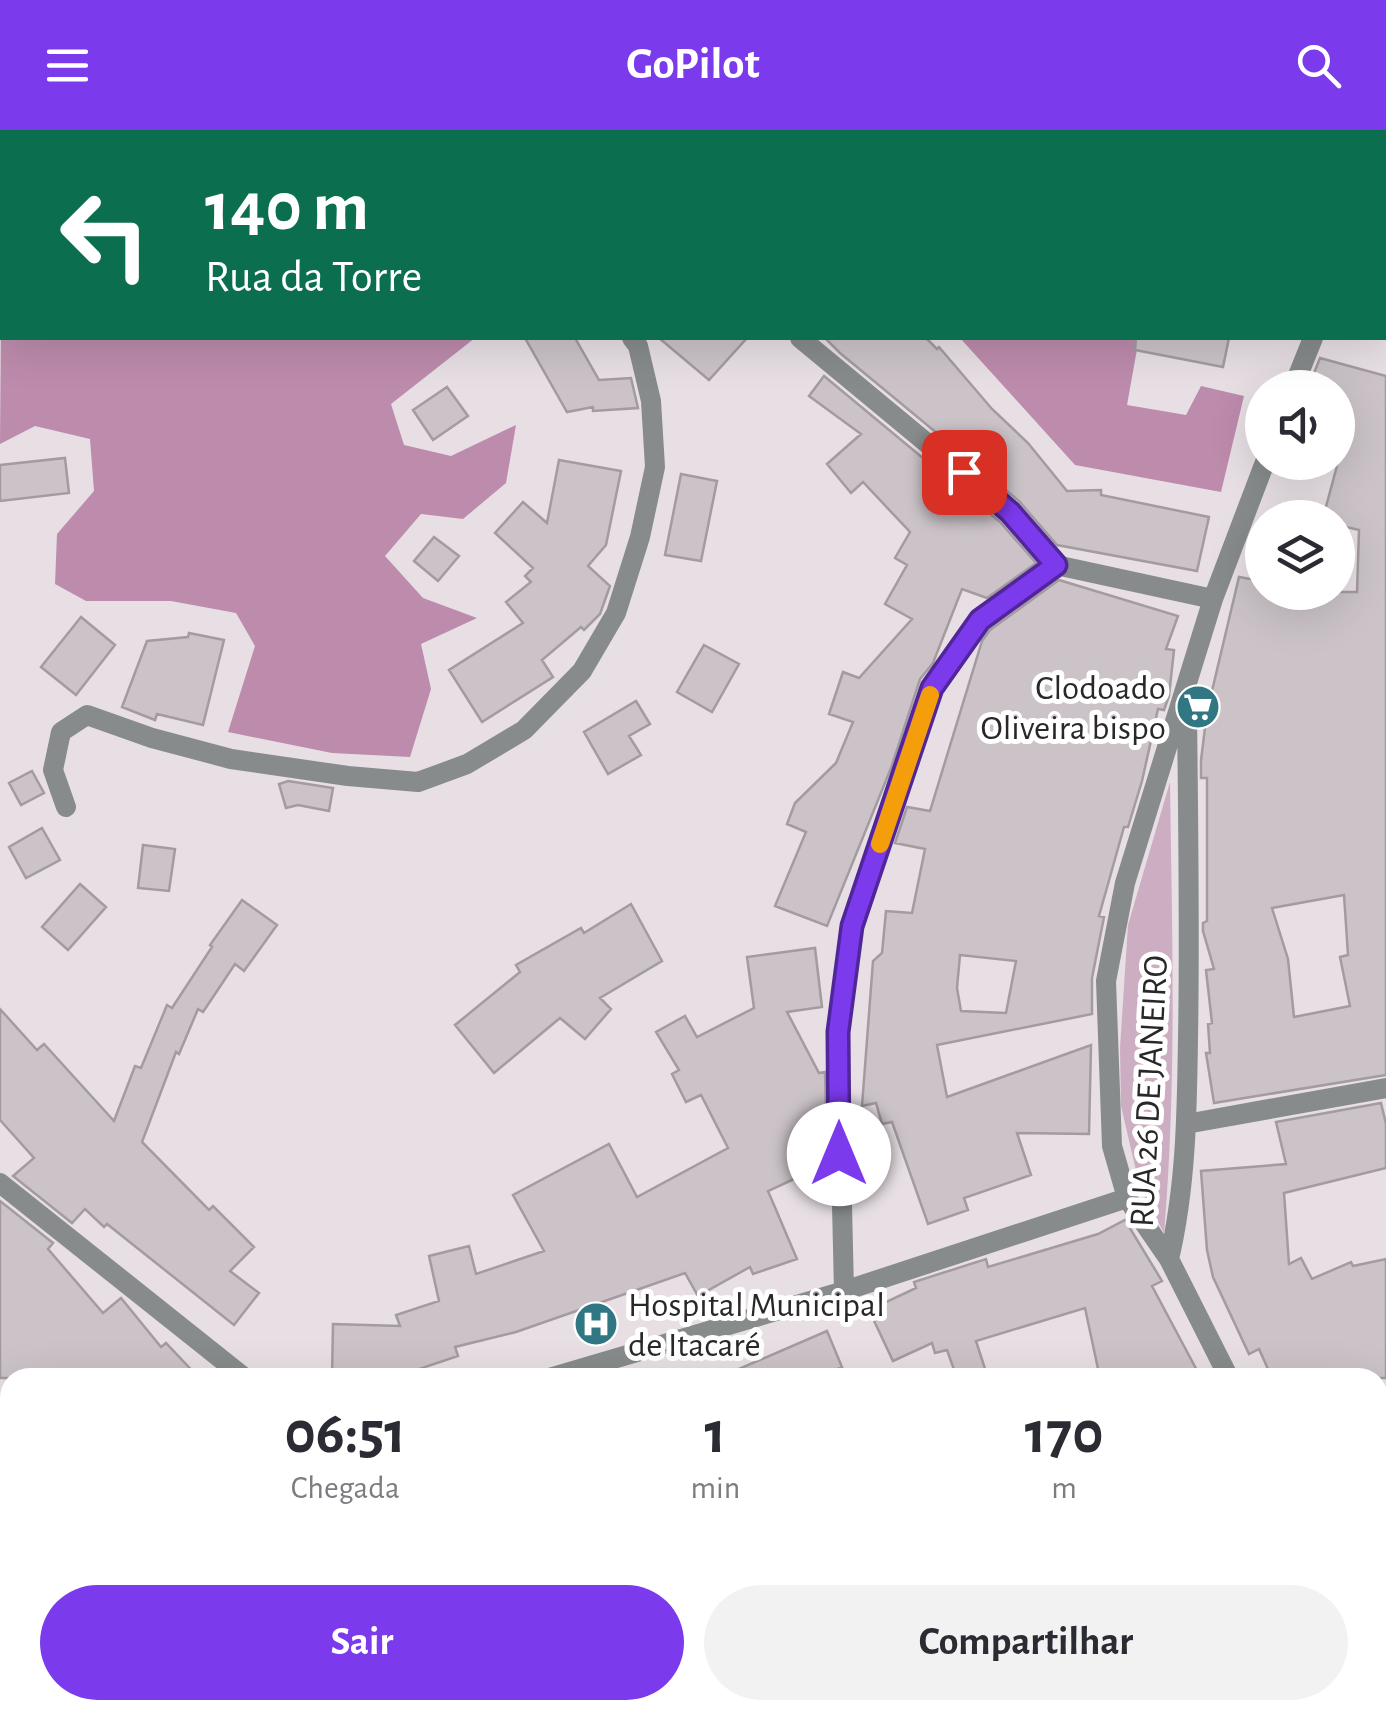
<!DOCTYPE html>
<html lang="pt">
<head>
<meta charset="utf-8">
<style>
	body { margin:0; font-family:"Alegreya Sans",sans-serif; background:#f2f2f3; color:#2b2b33; height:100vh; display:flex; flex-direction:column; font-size:38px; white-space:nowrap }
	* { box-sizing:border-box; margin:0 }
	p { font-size:32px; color:#7c7c81 }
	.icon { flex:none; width:55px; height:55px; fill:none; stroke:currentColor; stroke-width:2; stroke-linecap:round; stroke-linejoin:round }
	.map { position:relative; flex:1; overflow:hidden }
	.sheet { position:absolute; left:0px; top:1238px; width:1388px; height:352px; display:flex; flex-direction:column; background:#fff; border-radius:30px 30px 0 0; box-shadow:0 10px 40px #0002 }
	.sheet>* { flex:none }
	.guide { position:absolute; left:0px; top:0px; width:1388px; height:210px; box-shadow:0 10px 40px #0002; background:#0b6e4f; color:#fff; overflow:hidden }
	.fabs { position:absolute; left:1245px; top:240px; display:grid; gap:20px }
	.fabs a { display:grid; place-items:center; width:110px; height:110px; border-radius:50%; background:#fff; box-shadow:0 10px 40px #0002; font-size:50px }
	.pin { position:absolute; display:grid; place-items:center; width:85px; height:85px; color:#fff; margin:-42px; border-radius:20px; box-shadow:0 5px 15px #0006 }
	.me { position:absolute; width:110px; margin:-55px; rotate:0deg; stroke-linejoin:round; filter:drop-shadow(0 0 8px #0008) }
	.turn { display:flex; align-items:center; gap:35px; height:210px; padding:0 40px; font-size:45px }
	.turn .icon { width:130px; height:130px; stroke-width:2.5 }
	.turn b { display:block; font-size:70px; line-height:85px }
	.eta { display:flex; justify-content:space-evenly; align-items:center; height:170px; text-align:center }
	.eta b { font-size:60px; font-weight:700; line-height:70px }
	.cta { display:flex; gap:20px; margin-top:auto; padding:20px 40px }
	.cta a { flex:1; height:115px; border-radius:60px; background:#7c3aed; color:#fff; font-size:40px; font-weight:700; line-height:115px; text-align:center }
	.cta a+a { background:#f2f2f3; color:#2b2b33 }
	header { display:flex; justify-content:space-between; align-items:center; height:130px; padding:0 40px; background:#7c3aed; color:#fff; font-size:45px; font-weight:700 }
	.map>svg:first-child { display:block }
</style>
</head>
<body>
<header><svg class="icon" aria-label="menu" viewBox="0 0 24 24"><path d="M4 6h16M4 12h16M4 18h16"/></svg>GoPilot<svg class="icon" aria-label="search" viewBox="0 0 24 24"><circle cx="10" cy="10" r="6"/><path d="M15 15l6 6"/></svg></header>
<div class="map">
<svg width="1386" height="1588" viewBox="0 0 1386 1588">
	<rect width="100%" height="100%" fill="#e7dfe4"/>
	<!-- green -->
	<path fill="#cdadc2" d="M1170,652C1172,802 1177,953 1164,1103L1140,1058L1121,976L1120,918L1128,795Z
		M220,1580H347L370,1588H220Z"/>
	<!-- forest -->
	<path fill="#bd8bac" d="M732,0H1112L1119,2H736Z
		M2,74V208H475L391,274L404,315L451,326L516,295L506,353L463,389L421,384L385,426L423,468L477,488L421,514L431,559L410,627L332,623L228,602L255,516L236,483L171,471H86L55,454L57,404L94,361L90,309L35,296L0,314Z
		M960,208H1139L1127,275L1186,285L1201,256L1244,266L1221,362L1075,335Z"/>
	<!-- building -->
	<path fill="#cbc3c8" stroke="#a39ba0" stroke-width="2.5" fill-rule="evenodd" d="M525,208H575L599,250L631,248L638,278L593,281V277L567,282Z
		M659,208H747L709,250Z
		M825,208H926L937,219L939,217L992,279L1028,313L1067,361L1101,360V365L1209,387L1197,441L1057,415L1019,371L840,223Z
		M1136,208H1229L1223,237L1135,220Z
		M1320,228L1386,246V945L1214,973L1206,923H1210L1208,894L1212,893L1206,840L1214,839L1203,801V793L1207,791V648H1201V630L1207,582L1239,447L1262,451V462H1357L1359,400L1338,395V388H1323L1338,332V258H1308ZM1344,765L1348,825L1340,827L1350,876L1294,887L1288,829L1272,778Z
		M824,246L1000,392L1036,433L987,468L962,459L933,533L920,549L891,638L827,796L775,776L806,702L787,694L795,673L836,633L853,592L829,584L843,542L859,548L912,489L885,474L907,435L895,428L910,402L863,352L851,363L827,334L861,304L809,266Z
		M447,257L468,286L433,310L413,280Z
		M65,328L69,363L0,371V335Z
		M559,330L621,341L606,415L588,436L610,456L600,484L584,500L581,497L542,530L553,547L482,592L449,540L523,493L506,472L531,452L525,446L533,438L495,403L523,372L547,393Z
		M681,344L717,351L701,431L665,425Z
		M434,407L459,426L438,451L414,431Z
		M1059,450L1178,486L1166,519L1174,520L1169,566L1164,580L1158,579L1142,651L1128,697H1124L1099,786L1104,787L1092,848V884L937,915L947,967L1091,915L1089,1004L1017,1003L1031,1045L964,1068L968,1080L928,1094L892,992L882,994L876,973L862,976L873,831L882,823L886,781L912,783L925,719L895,713L907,677L930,681L982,511L990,500ZM960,825L1016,831L1006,883L961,881L957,858Z
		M81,487L115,515L76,565L41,537Z
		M189,503L224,510L203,595L157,584L155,590L122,577L147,511L188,507Z
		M704,515L739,534L712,582L677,562Z
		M636,571L650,594L629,606L641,625L608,644L584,602Z
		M32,641L44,663L21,675L9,653Z
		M288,651L333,658L329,681L298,675L286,678L279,654Z
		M42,698L60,730L26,748L9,717Z
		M143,715L175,719L169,761L138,758Z
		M80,754L106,777L68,820L42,797Z
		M242,770L277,795L244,841L235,834L203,882L198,879L179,924L176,922L142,1012L209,1080L213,1076L254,1117L230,1141L259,1163L234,1195L107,1094L104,1097L85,1079L72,1093L13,1046L34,1028L0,990V879L37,920L44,914L114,991L135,936L141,938L167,875L172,878L212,817L210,815Z
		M631,774L662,831L600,868L611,879L585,909L560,888L494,943L455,895L520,842L516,835L581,798L584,803Z
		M815,818L822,877L787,882L819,943L825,942L826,981L805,992L815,1012L800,1020L809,1042L768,1061L797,1129L753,1144L750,1137L698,1166L685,1143L516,1202L455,1217L458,1226L410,1242L411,1248H332L333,1194L400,1196L396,1185L439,1171L429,1126L469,1116L476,1144L544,1121L513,1065L609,1014L637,1067L728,1018L701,965L686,972L672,944L679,940L656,902L685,886L697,907L754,878L747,827Z
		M1381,973L1386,994V1038L1284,1063L1289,1134L1301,1128L1312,1149L1351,1132L1353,1136L1386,1129V1248H1272L1259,1219L1249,1224L1213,1147L1207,1120L1201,1041L1286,1034L1276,992Z
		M0,1071L53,1113L48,1119L103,1183L121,1168L161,1217L166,1213L199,1248H0Z
		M1125,1090L1162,1151L1152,1156L1201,1248H1100L1085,1178L976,1211L988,1248H957L947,1220L935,1223L932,1213L893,1231L869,1180L916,1158L914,1152L986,1129L988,1137L1098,1104Z
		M827,1201L842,1237L818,1248H718Z"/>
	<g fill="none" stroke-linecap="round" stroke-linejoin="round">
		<!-- minor -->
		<path stroke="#878b8c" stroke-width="20" d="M449,0L454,2
			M195,2L202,0
			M1385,40L1386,38
			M0,43L2,44
			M1385,136L1386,141
			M800,208L1010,382L1056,435
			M1293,258L1313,208
			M66,677L53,640L61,602L87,585L152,608L231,629L348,646L418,652L467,634L524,600L582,541L616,483L640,407L655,337L651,271L638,216L632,208
			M1186,994L1386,958
			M0,1053L245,1248
			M1169,1129C1186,1057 1187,982 1188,908C1190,798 1188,688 1187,578
			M844,1161L838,903L852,797L932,558L980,490L1056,435L1213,469
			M549,1248L844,1161L1127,1068
			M1229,1248L1169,1129L1127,1068L1112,1016L1106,851L1125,753L1213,469L1265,332
			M1378,1372L1386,1371
			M0,1386L10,1396
			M430,1580L432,1588
			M944,1580V1588
			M1374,1580L1376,1588
			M206,1588V1580"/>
	</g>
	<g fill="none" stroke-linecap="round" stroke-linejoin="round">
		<defs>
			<path id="route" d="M839,1024L838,902L852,796L932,558L980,490L1056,435L1010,382L964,342"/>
		</defs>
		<!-- route casing -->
		<use href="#route" stroke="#51269a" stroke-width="25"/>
		<!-- route -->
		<use href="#route" stroke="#7c3aed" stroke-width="18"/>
		<!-- slow -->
		<path stroke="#f59e0b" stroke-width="18" d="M880,714L930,565"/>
	</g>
	<!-- icons -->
	<defs>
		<symbol id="supermarket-disc" viewBox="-11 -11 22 22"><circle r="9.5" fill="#307783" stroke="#fff"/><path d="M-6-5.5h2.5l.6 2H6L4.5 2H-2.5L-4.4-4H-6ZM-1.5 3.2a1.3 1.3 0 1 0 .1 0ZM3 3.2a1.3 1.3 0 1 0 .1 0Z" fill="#fff"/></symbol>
		<symbol id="hospital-disc" viewBox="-11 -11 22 22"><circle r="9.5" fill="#307783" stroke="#fff"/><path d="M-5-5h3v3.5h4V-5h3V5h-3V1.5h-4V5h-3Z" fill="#fff"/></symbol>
	</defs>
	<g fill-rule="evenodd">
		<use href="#supermarket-disc" x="1173" y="552" width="50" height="50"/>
		<use href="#hospital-disc" x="571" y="1169" width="50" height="50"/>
	</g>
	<g text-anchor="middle" stroke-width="10" stroke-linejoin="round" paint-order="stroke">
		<!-- poi labels -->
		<g font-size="35" fill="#2a2728" stroke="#fff" text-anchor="end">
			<text x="1166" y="569">Clodoado<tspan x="1166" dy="40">Oliveira bispo</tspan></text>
			<text x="628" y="1186" text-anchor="start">Hospital Municipal<tspan x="628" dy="40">de Itacaré</tspan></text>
		</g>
		<!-- street labels -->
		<g font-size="35" fill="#2a2728" stroke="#fff">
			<text transform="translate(1148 961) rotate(-87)" y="12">RUA 26 DE JANEIRO</text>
		</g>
	</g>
</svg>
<div class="fabs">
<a><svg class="icon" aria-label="sound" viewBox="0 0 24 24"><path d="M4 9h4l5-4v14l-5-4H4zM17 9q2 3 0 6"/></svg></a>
<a><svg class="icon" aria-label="layers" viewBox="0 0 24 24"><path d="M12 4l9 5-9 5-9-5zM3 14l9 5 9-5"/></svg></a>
</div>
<div class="pin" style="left:964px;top:342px;background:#d93025"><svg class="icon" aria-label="arrive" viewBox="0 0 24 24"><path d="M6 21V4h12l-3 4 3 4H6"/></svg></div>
<svg class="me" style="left:839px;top:1024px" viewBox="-20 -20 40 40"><circle r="19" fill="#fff"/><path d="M0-13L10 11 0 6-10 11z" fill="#7c3aed"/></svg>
<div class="guide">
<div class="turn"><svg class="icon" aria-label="left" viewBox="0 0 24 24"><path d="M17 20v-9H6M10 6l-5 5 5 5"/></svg><div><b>140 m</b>Rua da Torre</div></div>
</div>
<section class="sheet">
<div class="eta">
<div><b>06:51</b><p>Chegada</p></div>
<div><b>1</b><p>min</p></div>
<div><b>170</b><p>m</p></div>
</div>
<div class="cta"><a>Sair</a><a>Compartilhar</a></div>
</section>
</div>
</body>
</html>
